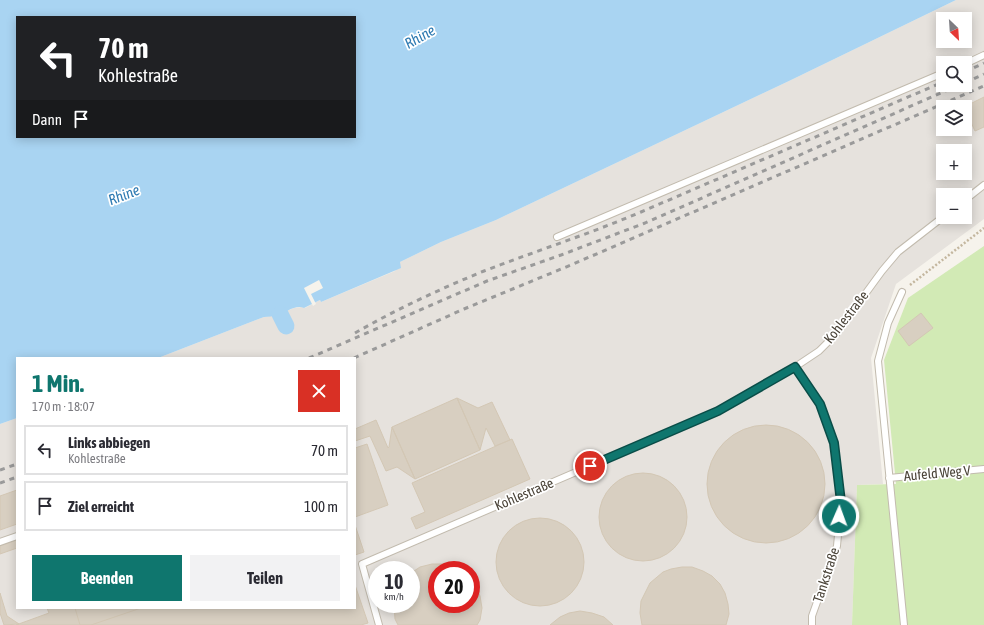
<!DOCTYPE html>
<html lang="de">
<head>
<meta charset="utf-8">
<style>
	body { margin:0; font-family:"Asap Condensed",sans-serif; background:#f2f2f3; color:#2b2b33; height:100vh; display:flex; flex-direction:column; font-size:15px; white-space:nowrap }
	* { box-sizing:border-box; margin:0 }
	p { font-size:13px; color:#7c7c81 }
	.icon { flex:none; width:22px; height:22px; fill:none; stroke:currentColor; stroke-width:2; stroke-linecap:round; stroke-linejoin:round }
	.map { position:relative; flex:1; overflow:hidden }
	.panel { position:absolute; left:16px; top:357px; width:340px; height:252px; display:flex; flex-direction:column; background:#fff; border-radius:0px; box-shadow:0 2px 10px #0003 }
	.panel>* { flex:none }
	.hud { position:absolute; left:16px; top:16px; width:340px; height:122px; border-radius:0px; box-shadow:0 2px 10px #0003; background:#202124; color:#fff; overflow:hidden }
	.needle { width:26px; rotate:155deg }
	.controls { position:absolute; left:936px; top:12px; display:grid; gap:8px }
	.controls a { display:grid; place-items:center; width:36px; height:36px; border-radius:0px; background:#fff; box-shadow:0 2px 10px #0003; font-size:20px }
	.speed { position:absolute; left:368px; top:561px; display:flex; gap:8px; font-size:20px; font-weight:700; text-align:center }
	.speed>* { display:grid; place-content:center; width:52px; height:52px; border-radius:50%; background:#fff; box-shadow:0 2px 10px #0003; line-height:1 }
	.speed small { font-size:10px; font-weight:400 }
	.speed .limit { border:6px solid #d22; background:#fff; color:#111 }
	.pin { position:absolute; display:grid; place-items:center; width:34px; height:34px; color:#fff; margin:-17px; border:2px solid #fff; border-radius:50%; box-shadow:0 1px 4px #0007 }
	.me { position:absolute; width:44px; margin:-22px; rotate:2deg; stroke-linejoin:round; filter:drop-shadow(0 0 3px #0008) }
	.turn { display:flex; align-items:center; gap:14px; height:84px; padding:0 16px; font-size:18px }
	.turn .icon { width:52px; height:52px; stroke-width:2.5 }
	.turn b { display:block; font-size:28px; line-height:34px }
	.then { display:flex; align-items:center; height:38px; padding:0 16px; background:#0003; gap:8px; font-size:15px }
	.round { display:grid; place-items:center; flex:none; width:42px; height:42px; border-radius:0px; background:#f2f2f3 }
	.head { display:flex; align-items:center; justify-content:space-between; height:68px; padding:0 16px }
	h1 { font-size:24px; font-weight:700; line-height:30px; color:#0f766e }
	.button { display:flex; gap:8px; margin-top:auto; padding:8px 16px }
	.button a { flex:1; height:46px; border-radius:0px; background:#0f766e; color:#fff; font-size:16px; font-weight:700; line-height:46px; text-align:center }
	.button a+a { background:#f2f2f3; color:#2b2b33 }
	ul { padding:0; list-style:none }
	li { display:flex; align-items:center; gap:12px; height:50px; margin:0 8px 6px; padding:0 8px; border:2px solid #e1e1e2; border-radius:0px }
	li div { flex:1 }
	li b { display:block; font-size:15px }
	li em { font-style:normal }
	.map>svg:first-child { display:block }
</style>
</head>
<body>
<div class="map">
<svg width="984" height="625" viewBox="0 0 984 625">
	<rect width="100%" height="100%" fill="#f6f3ec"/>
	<!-- industrial -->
	<path fill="#e6e2dd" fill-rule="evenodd" d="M956,0H984V219L896,284L871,358L883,484L857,485L852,625H0V424L17,418V608H355V358H158L264,317L276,315L294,308L302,307L305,308L320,300L321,302L395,271L400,262L441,242L496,220L789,81ZM943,19H965V41H943ZM943,63H965V85H943ZM943,107H965V129H943ZM943,151H965V173H943ZM943,195H965V217H943ZM377,570H411V604H377ZM437,570H471V604H437Z"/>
	<!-- green -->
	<path fill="#d2eab5" d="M984,246V625H852L857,485L896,484L884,360L908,298Z"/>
	<!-- water -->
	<path fill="#a9d4f2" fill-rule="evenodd" d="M0,0H956L789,81L496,220L441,242L400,262L401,268L321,302L320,300L304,308C296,304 285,313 277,315C273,316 269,317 264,317L158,358H17V418L0,424ZM17,17H355V137H17Z"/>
	<!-- pier -->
	<path fill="#f6f3ec" d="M319,280L323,288L311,294L316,304L313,306L304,288Z"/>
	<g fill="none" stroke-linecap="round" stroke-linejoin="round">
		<!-- canal -->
		<path stroke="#a9d4f2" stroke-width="17" d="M280,314L286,326"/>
	</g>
	<!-- building -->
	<path fill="#d8cfc1" stroke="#d3c7b4" d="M984,97V127L975,131L964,107Z
		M921,313L933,328L909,346L898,331Z
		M457,398L480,450L415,479L392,427Z
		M457,398L478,408L492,402L510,440L495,446L486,428L480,450Z
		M376,420L388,448L389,447L392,427L415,479L397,467L386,471L370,436L355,441V429Z
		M707 484a59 59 0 1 1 118 0a59 59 0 1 1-118 0Z
		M512,439L530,479L416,529L411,518L425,512L412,483Z
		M367,444L388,505L355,517V448Z
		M599 517a44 44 0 1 1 88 0a44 44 0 1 1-88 0Z
		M17,490V524L0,530V496Z
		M496 562a44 44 0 1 1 88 0a44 44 0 1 1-88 0Z
		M355,525L364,552L355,555Z
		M17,540V548L0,554V546Z
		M432,564H445L460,570H437V604H471V580L475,584L480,596L482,608L480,620L477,625H398L395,619L394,604H411V573L420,567Z
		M682,567H692L703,571L712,576L720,584L725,593L728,604L729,614L726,625H642L640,613L641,601L650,583L663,572L671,569Z
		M355,585L368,623L361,625H16L49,613L47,608H355Z
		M0,593L7,616L19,624L4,625L0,613Z
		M75,608H141L91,625H80Z
		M580,611L592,613L604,617L613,625H550L560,617L569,613Z"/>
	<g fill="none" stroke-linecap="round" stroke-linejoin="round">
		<defs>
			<path id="service" d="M965,64L984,55
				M965,200L984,185
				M557,237L943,73
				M902,292L888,323L878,361L904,625
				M795,367L820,404L834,443L841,502L837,546L812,616V625
				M889,478L984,469
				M0,542L17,536
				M379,625L362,564L718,411L795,367L819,351L836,334L882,271L898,252L943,217"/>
		</defs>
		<!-- service casing -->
		<use href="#service" stroke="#c2bbae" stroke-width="8"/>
		<!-- path -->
		<path stroke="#c4b79f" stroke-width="2.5" stroke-dasharray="2 2" stroke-linecap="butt" d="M910,285L984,228"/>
		<!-- service -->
		<use href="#service" stroke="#fff" stroke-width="6"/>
		<!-- rail -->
		<path stroke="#9a9a9a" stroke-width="3" stroke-dasharray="5 5" stroke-linecap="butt" d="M965,72L984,63
			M965,83L984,74
			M355,333C397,309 440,289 484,271C536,251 589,234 641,212L943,82
			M309,358L487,281L561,255L645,223L959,85
			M354,358L464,309L571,265L984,86
			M0,470L17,464
			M0,483L17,477"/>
	</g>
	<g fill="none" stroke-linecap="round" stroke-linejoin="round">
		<defs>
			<path id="route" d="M590,466L718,411L795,367L820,404L834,443L841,502L839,516"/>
		</defs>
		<!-- route casing -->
		<use href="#route" stroke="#0a4d48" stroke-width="10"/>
		<!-- route -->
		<use href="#route" stroke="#0f766e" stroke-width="7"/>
	</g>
	<g text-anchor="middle" stroke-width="3.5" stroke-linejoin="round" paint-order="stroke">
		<!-- street labels -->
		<g font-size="14" fill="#4b4439" stroke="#fff">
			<text transform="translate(846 317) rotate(-52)" y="5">Kohlestraße</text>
			<text transform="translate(937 473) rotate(-5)" y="5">Aufeld Weg V</text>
			<text transform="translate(524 494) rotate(-23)" y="5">Kohlestraße</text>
			<text transform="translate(826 575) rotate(-72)" y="5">Tankstraße</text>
		</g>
		<!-- water labels -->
		<g font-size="15" font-style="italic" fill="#2e7ab2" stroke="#fff">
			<text transform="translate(420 37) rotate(-29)" y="5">Rhine</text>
			<text transform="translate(124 195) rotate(-21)" y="5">Rhine</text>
		</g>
	</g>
</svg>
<div class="controls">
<a><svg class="needle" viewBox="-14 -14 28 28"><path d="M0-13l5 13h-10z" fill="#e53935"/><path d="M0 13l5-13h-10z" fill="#7c7c81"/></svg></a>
<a><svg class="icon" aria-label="search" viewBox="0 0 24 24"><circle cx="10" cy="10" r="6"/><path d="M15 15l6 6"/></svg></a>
<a><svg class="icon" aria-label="layers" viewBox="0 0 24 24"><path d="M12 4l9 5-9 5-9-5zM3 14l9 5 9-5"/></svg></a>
<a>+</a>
<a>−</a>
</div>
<div class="speed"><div>10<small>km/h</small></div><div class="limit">20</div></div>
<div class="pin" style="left:590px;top:466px;background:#d93025"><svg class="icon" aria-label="arrive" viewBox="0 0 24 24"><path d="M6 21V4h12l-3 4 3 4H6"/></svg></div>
<svg class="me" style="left:839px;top:516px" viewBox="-20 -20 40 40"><circle r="17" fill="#0f766e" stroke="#fff" stroke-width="3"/><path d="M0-11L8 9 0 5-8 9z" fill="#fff"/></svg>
<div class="hud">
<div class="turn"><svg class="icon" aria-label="left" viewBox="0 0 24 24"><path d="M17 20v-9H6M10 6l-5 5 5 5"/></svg><div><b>70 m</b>Kohlestraße</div></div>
<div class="then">Dann<svg class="icon" aria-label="arrive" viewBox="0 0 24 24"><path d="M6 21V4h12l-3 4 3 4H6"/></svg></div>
</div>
<section class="panel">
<div class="head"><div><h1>1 Min.</h1><p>170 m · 18:07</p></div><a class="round" style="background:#d93025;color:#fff"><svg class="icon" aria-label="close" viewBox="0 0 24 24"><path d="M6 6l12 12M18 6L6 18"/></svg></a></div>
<ul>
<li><svg class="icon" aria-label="left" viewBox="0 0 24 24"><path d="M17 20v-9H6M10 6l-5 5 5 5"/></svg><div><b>Links abbiegen</b><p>Kohlestraße</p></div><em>70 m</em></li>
<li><svg class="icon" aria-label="arrive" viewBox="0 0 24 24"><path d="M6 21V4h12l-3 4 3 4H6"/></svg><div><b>Ziel erreicht</b></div><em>100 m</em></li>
</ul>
<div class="button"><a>Beenden</a><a>Teilen</a></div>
</section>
</div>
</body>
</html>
